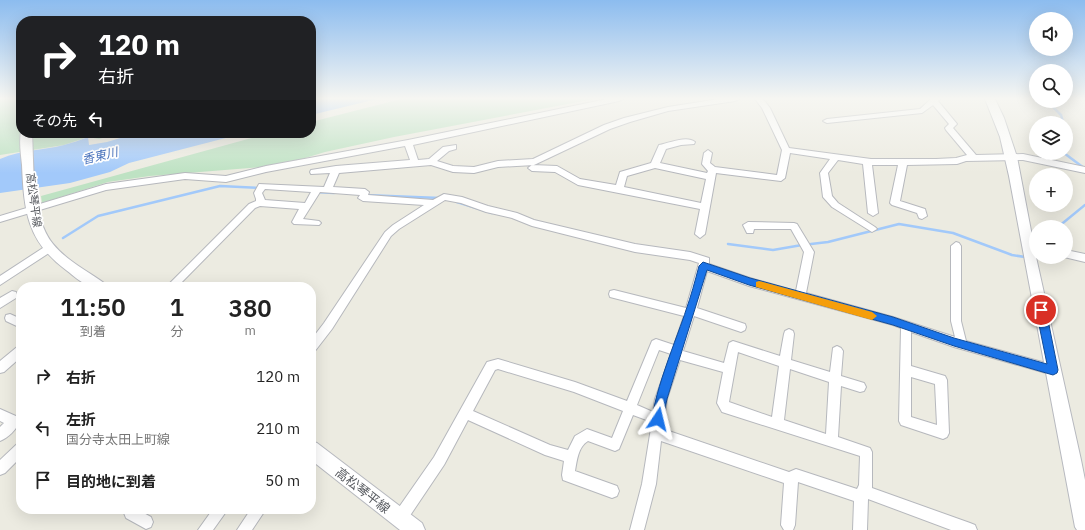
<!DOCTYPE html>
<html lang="ja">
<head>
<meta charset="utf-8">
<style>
	body { margin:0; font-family:"IBM Plex Sans","Noto Sans JP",sans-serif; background:#f2f2f2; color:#222; height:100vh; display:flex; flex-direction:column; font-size:15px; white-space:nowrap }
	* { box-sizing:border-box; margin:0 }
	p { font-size:13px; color:#767676 }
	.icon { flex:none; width:22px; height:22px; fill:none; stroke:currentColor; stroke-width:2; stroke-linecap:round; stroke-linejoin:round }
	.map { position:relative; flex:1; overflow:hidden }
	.panel { position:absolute; left:16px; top:282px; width:300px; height:232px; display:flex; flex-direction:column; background:#fff; border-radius:16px; box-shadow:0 4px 16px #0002 }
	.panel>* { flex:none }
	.top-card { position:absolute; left:16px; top:16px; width:300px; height:122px; border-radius:16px; box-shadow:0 4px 16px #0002; background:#202124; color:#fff; overflow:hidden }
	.controls { position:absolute; left:1029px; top:12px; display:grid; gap:8px }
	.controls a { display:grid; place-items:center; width:44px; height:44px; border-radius:50%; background:#fff; box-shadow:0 4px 16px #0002; font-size:20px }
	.pin { position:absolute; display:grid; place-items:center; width:34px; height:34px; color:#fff; margin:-17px; border:2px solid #fff; border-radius:50%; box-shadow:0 1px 4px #0007 }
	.me { position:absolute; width:44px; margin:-22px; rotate:10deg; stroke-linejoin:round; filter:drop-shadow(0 0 3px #0008) }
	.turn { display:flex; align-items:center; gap:14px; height:84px; padding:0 16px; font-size:18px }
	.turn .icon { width:52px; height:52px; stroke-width:2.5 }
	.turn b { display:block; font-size:28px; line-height:34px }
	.then { display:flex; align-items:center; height:38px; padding:0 16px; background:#0003; gap:8px; font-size:15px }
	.eta { display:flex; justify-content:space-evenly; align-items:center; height:68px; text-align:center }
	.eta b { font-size:24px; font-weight:600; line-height:28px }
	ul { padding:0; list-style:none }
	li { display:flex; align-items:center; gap:12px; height:52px; padding:0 16px }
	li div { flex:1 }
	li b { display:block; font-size:15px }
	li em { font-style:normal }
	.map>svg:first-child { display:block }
</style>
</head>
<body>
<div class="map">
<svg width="1085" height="530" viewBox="0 0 1085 530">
	<rect width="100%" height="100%" fill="#ecebe1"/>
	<!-- green -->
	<path fill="#bee2c3" d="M0,99H21V133H120L99,139L88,137L64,145L0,155Z
		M401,99H594L394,137L325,152L292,162L262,167L150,176L108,182L42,203L41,196L270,133H311V122Z"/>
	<!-- water -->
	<path fill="#a2c9fa" d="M311,99H377L311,115Z
		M137,133H245L129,163L110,172L70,183L0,193V159C23,149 41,151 64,145C72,143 80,140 88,137L89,145L107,142Z"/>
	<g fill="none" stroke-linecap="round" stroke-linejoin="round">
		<!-- stream -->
		<path stroke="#a2c9fa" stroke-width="2.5" d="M1047,101L1061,115L1063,122L1061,123
			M1064,153L1084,168
			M316,192L334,193
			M364,195L440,198
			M457,202L492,213
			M1058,227L1085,205
			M63,238L98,216L220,186L261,188
			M728,244L773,250L802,245
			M811,244L828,242L899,224L953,233L1012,255L1025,257"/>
		<defs>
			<path id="minor" d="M607,99H623L619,101L413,145L418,160L429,159L443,147L456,145V149L449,151L437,161L453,166L474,167L498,161L533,159L604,125L624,118L668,107L719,99H739L735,101L668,111L630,122L610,129L534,165L498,167L474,173L453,172L431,165L339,173L333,187L365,189L369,192L368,195L433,200L444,194L462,197L488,206L517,213L534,220L635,244L690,252L709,258V264L750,278L796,291L804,252L791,229H754L753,233H747L743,225L748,222L794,223L797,224L814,252L806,293L893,317L955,337L951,321V246L956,242L959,243L961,246V321L966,341L1053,365L1057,366L1059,370L1057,374L1053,375L954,347L911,332V366L945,376L947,380L949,433L947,437L943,439L901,425L899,421L901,328L893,325L749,286L707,271L697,308L745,324L746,327L745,330L741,332L694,316L683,351L724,363L729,343L733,341L780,356L784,334L785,331L789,329L793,331L794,334L791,360L830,372L833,348L837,346L841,348L843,351L841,376L864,383L866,387L864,391L860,392L841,386L838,437L870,448L872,452V488L970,523L975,525L977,530H951L868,499L867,530H853L854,501L798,482L795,525L793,530H784L781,525L784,483L661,441L656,484L644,530H630L642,484L652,422L633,415L619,449L615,451L588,441C578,447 577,460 575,471L617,486L619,491L617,496L612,498L563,480L562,475L564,461L545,455L468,420L444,465L405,523L400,525L395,523L393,518L395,513L434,457L487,362L498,359L575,382L627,401L652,341L656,339L674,345L684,316L610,297L609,294L610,291L614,290L686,308L699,263L690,260L635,252L532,226L512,218L486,212L461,203L445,200L399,229L391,236L332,329L315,351L311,353V340L324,323L385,232L393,225L424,205L363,201L358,198L360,195L320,192L303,219L319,221L321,223L319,225L294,224L292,222L299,209L260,206L255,208L177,287H166L249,204L256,201V199L254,193L259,184L324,187L330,173L311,174L310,172L311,170L336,166L410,160L405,146L266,172L226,182L185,179L106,190L0,222V216L106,184L185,173L226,176L266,166L408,140ZM265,189L311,192L305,203L265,200L262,193ZM659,350L671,354L655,399L653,412L637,405ZM738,352L779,366L772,417L729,402ZM680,360L723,372L717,403L722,412L860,456L859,485L857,489L796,469L789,472L663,429L667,399ZM498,369L574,392L623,411L612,438L587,429L575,436L568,450L550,445L473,411L495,370ZM790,369L829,382L826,434L784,420ZM911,377L935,384L937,425L911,417Z
				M755,99H763L770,108L789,148L871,159H936L956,158L967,155L946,130L945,128L949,124L933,105L922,113L827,123L823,121L827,119L920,109L931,99H940L938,101L957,124L953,128L976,155L1023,154L1085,167V173L1023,160L966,161L957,164L907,165L900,201L925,209L927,216L922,219L919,218L917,213L892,205L890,203L898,165H872L878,213L873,216L868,213L863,164L838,160L828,173L832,196L838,203L875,227L877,229L872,232L832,207L823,197L820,173L830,159L790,153L785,178L781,181L716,173L705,234L700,238L695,234L700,209L578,185L555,172L532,171L528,168L532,165L557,166L580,179L616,185L620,172L651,163L659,145C669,143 687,135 695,142L694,144L681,145L666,149L660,163L707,173L708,171L702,164L704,153L708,150L712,153L710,163L715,167L777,175L782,150L762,108ZM655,168L706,179L701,203L624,187L627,176Z
				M49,244L52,245L54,248L52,251L0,285V276Z
				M1066,250L1085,254V262L1064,257H1066Z
				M12,291L16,292L17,295L16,298L0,308V298Z
				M10,314L21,319V328L6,321L5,318L6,315Z
				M21,345V357L4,372L0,373V361L17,347Z
				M0,409L18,417L20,421C17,429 8,438 0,441V427L4,423L0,421Z
				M21,442V457L5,473L0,475V460L17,444Z
				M126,509H141L140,511L151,517L153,522L151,527L146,529L126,518L124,513Z
				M213,509H228L213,530H198Z
				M251,509H266L252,530H237Z"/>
			<path id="secondary" d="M985,99H995L1004,118L1017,157L1036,257L1081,460L1085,480V530H1077L1075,527L1009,176L1000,137Z
				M21,132L32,133C34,166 31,217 53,244C66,260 87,271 104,283L106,287C84,287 83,283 66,270C27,241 24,211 22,165C21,155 19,142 21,132Z
				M311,441L317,443L422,523L425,530H400L311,460Z"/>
		</defs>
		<!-- minor casing -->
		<use href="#minor" stroke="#b6b8bd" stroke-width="2"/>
		<!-- secondary casing -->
		<use href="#secondary" stroke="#b7b9bf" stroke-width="2"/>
		<!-- minor -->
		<use href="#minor" fill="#fff" fill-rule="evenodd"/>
		<!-- secondary -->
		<use href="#secondary" fill="#fff" fill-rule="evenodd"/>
	</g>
	<!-- sky -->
	<linearGradient id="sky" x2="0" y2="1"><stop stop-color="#8cbcef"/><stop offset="0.57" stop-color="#f6f6f2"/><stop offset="1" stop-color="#f6f6f2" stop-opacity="0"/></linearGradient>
	<rect width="1085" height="173" fill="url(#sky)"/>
	<!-- route -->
	<path fill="#1a73e8" stroke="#114b97" d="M703,262L750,278L893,317L954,338L1047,364L1036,310L1041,306L1046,310L1058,370L1057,373L1053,375L954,346L893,325L749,285L707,270L667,399L662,423L658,424L654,423C647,409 680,330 686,310C691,296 695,281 699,266Z"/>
	<!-- slow -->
	<path fill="#f59e0b" d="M759,281L872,312L877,316L872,320L756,287V282Z"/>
	<g text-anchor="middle" stroke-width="3.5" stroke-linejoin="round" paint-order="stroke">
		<!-- street labels -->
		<g font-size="11" fill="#595c61" stroke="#fff">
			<text transform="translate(34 200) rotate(82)" y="4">高松琴平線</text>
		</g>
		<!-- water labels -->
		<g font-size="12" font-style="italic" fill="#4771bc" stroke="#fff">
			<text transform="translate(100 156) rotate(-13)" y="4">香東川</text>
		</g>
		<!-- near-street labels -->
		<g font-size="13" fill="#595c61" stroke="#fff">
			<text transform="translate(363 490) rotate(38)" y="5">高松琴平線</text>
		</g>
	</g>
</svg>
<div class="controls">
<a><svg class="icon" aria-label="sound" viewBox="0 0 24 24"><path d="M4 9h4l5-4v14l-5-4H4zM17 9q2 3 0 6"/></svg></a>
<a><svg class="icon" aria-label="search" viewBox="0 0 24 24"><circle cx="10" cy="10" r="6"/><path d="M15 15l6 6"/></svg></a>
<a><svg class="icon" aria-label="layers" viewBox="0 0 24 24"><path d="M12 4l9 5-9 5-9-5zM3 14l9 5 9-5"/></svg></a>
<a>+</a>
<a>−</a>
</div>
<div class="pin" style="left:1041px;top:310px;background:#d93025"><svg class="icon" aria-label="arrive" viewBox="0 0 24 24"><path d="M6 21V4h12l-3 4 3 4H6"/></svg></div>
<svg class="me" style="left:658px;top:419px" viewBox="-20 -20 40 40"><path d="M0-17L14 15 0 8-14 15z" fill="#1a73e8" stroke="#fff" stroke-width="4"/></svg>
<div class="top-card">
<div class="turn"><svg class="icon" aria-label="right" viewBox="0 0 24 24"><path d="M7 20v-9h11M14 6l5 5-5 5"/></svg><div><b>120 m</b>右折</div></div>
<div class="then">その先<svg class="icon" aria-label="left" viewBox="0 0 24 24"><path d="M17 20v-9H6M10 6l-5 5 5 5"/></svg></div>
</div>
<section class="panel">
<div class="eta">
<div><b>11:50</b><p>到着</p></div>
<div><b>1</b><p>分</p></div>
<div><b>380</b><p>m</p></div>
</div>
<ul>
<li><svg class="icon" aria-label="right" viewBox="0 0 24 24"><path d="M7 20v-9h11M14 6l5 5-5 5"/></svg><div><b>右折</b></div><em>120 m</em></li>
<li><svg class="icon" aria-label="left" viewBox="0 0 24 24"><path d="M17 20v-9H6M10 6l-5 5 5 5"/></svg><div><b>左折</b><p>国分寺太田上町線</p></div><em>210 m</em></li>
<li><svg class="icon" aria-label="arrive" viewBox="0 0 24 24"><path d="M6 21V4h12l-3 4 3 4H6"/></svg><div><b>目的地に到着</b></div><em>50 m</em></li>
</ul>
</section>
</div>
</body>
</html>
